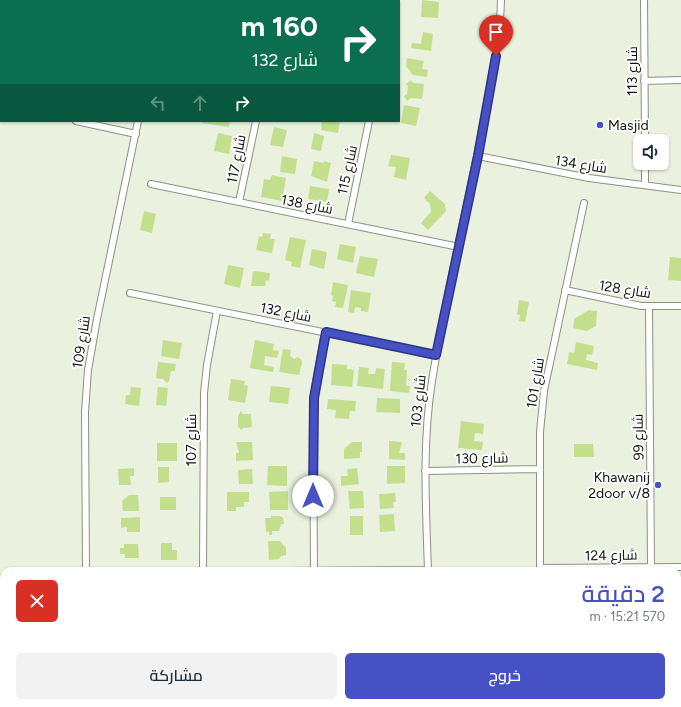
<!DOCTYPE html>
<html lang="ar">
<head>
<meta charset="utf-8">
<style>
	body { margin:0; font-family:Figtree,Cairo,sans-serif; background:#f2f2f3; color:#1f2937; direction:rtl; height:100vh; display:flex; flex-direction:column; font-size:15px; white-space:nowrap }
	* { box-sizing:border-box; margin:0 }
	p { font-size:13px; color:#747a83 }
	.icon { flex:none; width:22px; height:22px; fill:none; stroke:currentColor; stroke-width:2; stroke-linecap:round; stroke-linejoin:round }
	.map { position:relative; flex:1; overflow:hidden; direction:ltr }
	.sheet { position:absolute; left:0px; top:567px; width:681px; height:140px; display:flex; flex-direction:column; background:#fff; border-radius:12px 12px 0 0; box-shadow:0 1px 3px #0004; direction:rtl }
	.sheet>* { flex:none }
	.top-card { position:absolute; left:0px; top:0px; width:400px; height:122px; box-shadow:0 1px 3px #0004; direction:rtl; background:#0b6e4f; color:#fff; overflow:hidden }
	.tools { position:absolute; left:633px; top:134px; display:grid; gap:8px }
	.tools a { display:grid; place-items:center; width:36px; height:36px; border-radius:6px; background:#fff; box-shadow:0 1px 3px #0004; font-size:20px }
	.pin { position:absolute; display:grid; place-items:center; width:34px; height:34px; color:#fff; margin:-41px -17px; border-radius:50% 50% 50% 0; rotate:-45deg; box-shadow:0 0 4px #0007 }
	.pin .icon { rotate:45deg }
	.me { position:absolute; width:44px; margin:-22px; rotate:0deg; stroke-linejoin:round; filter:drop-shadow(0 0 3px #0008) }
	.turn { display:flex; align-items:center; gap:14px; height:84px; padding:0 16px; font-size:18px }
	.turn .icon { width:52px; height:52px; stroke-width:2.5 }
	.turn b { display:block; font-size:28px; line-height:34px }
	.lanes { display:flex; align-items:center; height:38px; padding:0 16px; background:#0003; justify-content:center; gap:20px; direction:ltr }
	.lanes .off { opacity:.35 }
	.round { display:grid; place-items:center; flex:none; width:42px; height:42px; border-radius:6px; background:#f2f2f3 }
	.summary { display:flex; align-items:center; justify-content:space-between; height:68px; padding:0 16px }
	h1 { font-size:24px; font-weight:600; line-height:30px; color:#4751c6 }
	.primary-button { display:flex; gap:8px; margin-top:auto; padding:8px 16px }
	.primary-button a { flex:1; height:46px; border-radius:6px; background:#4751c6; color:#fff; font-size:16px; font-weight:600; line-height:46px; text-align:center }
	.primary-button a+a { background:#f2f2f3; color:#1f2937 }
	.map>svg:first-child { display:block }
</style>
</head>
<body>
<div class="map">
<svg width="681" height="707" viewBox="0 0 681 707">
	<rect width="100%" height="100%" fill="#eaf1de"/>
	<!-- building -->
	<path fill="#c3df8e" d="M422,0L439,2L438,18L421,17Z
		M423,32L433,34L431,51L411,48L412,43L421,44Z
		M407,58L424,61L422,69L428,70L427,77L413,75L406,66Z
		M411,80L413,83L424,84L422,99L411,98L407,101L404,96L407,94L408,86L406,84Z
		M404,105L420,108L416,126L401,123Z
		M202,121H230L229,127L202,123Z
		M322,121H340L338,133L321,130Z
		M274,127L287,130L283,147L270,145Z
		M218,133L232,136L229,154L214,151Z
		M314,133L324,136L321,151L311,149Z
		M391,155L410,158L406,180L394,177L396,167L388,166Z
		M282,156L297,159L295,174L280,172Z
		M314,161L324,163V161L331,163L327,182L311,176Z
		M272,175L286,178L282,201L261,197L264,179L270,180Z
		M310,186L329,189L327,202L308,199Z
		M430,191L445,204L446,211L428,230L421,223L431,212L430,204L424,198Z
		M144,211L156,214L152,233L140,230Z
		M263,233L271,234L270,239H275L272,253L256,250L259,236L262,237Z
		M290,237L306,240L300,268L291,266L292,262L285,260Z
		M340,244L356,247L353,263L337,259Z
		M312,249L327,252L324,269L309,265Z
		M360,256L378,259L374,277L356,273Z
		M670,257L681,258V281L668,280Z
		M228,265L244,268L240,288L224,284Z
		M253,271L270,273L269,281L266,280L265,286H251Z
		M333,282L348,285L343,308L335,307L336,302L332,301L333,296L331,295Z
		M351,290L371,293L368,312L361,311V308L355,307L354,313L348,312Z
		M519,300L529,302L525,322L519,321L520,315L517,314Z
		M589,310L597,311L596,326L587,331L573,328L574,319Z
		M163,340L182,343L179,359L161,356Z
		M255,340L274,344L273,350L279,351L277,358L265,356L264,365L274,367L273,372L250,368Z
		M576,342L594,346L592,355L587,354L586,360L598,363L597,370L567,364L569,352L574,353Z
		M283,349L291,350L290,356L294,359L297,357L301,359L302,363L299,375L279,372Z
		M158,362L176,364L175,371H171L169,381L167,383L163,379L156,378Z
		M392,362L405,363L404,370H407L406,386H410L409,393L390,391Z
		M332,364L347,365V369L354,370L352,387L331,385Z
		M359,367L369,368L368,374H375L376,368L385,369L383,389L357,386Z
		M231,379L245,381L244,385L248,386L245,403L228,400Z
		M271,386L290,388L288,404L269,402Z
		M131,387L141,388L139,406L125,404L126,395H130Z
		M158,387L168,388L166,406L156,405Z
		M377,398L400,399V413L376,412Z
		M328,399L356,401L355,411H350L349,419L335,418L336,410L327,409Z
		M241,411L243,414H251L252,427L243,428L242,430L238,427V416Z
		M461,421L484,424L483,434L475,433L474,441L483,442L482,450L458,448Z
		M389,441L402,442L399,453H405V460L389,459Z
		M236,442H252L253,460L236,461V453H239Z
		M352,442H362V452H360V458L344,459V449Z
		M157,443H177V461H157Z
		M574,444H593L594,457H574Z
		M268,466H287V486L267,485Z
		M387,466H405V483L387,484Z
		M158,467H169V482L158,483Z
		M134,468V476H130L131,485H119L118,469Z
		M357,468L359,484L341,486V476H348L347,469Z
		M252,469L253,484H239L238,470Z
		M288,491V510H270L269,492Z
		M348,491H363L364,508L350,509Z
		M227,492H249V502H244V507H236V511H227Z
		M395,493L396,502H393L394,508L380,509L379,494Z
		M129,495H138L139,511H123L122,501Z
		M160,497H176V510H160Z
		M394,514L395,531L380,532L379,515Z
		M271,516H280L283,518L284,524H281L279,531H272V535H269V532H266L265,518H271Z
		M350,516H363V535H350Z
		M140,517V532H127V527L121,528V518Z
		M268,541H280L286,548V555L281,556L279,559L269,560Z
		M161,543H172V550H177V560H161Z
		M124,544H138L139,558H125V554H120V548H124Z"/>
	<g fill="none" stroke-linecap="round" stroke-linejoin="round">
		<defs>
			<path id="street" d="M342,0L347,1
				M388,0V1
				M644,0L645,141
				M163,1V0
				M280,1L281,0
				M644,81L681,80
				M0,105H1
				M76,121L136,134
				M478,156L589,178L681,190
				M645,163V185
				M151,184L459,247
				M239,202L256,121
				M348,224L369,121
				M565,290L641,306H681
				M130,293L436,355
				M649,306L651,567
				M425,471L539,469
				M540,568L681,567
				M86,571L85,412L88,370L97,319L138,121
				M203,571L204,393L207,365L217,311
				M286,571L428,570
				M314,571L313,415L316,382L325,332
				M428,571C426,508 422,444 432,381C446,291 469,203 485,114C492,76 500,39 501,0
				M540,571V432L544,391L584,203
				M677,687H681
				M0,694H4
				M305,703L308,707
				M666,703V707
				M326,707L329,703"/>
		</defs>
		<!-- street casing -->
		<use href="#street" stroke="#8b9281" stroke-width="8"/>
		<!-- street -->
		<use href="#street" stroke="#fff" stroke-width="6"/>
	</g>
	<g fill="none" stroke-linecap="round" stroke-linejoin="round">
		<defs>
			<path id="route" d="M313,496L314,398L326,332L436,355L478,156L496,56"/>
		</defs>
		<!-- route casing -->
		<use href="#route" stroke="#2e3581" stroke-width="10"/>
		<!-- route -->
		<use href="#route" stroke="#4751c6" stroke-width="7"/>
	</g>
	<!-- markers -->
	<g fill="#4751c6" stroke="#fff" stroke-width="1.5">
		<circle cx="600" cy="125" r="4"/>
		<circle cx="658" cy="485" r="4"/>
	</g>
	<g text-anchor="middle" stroke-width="3.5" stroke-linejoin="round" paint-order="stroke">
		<!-- street labels -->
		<g font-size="14" fill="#10130c" stroke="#fff">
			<text transform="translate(632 71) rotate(-90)" y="5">شارع 113</text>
			<text transform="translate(236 159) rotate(-79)" y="5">شارع 117</text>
			<text transform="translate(581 164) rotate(9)" y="5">شارع 134</text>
			<text transform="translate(347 170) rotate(-78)" y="5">شارع 115</text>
			<text transform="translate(307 204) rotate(11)" y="5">شارع 138</text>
			<text transform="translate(625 289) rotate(9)" y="5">شارع 128</text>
			<text transform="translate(286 312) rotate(11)" y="5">شارع 132</text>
			<text transform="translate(81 342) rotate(-81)" y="5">شارع 109</text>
			<text transform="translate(535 383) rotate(-81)" y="5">شارع 101</text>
			<text transform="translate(418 401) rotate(-84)" y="5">شارع 103</text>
			<text transform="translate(638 437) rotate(-91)" y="5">شارع 99</text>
			<text transform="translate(191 440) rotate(-90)" y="5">شارع 107</text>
			<text transform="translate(482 458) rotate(-1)" y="5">شارع 130</text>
			<text transform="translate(611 555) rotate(-1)" y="5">شارع 124</text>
		</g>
		<!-- poi labels -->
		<g font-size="14" fill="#10130c" stroke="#fff" text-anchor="start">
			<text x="608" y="130">Masjid</text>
			<text x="650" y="482" text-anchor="end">Khawanij<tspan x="650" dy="16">2door v/8</tspan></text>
		</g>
	</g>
</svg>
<div class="tools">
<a><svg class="icon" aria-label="sound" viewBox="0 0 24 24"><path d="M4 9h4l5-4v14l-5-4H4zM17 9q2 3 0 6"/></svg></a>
</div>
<div class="pin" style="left:496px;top:56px;background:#d93025"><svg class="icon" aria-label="arrive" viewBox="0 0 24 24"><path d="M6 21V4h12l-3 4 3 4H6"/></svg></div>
<svg class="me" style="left:313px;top:496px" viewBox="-20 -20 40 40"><circle r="19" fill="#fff"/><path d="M0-13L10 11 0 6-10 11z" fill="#4751c6"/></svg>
<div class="top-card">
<div class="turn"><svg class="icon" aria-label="right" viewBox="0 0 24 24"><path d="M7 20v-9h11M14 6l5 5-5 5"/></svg><div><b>160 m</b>شارع 132</div></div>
<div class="lanes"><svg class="icon off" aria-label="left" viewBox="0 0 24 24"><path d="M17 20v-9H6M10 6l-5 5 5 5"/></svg><svg class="icon off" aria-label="ahead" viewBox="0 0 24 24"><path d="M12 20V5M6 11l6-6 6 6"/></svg><svg class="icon" aria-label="right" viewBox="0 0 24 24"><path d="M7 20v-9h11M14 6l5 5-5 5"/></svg></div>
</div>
<section class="sheet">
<div class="summary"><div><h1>2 دقيقة</h1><p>570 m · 15:21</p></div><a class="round" style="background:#d93025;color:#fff"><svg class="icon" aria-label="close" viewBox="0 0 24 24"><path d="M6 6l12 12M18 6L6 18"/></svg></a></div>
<div class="primary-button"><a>خروج</a><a>مشاركة</a></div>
</section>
</div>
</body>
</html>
